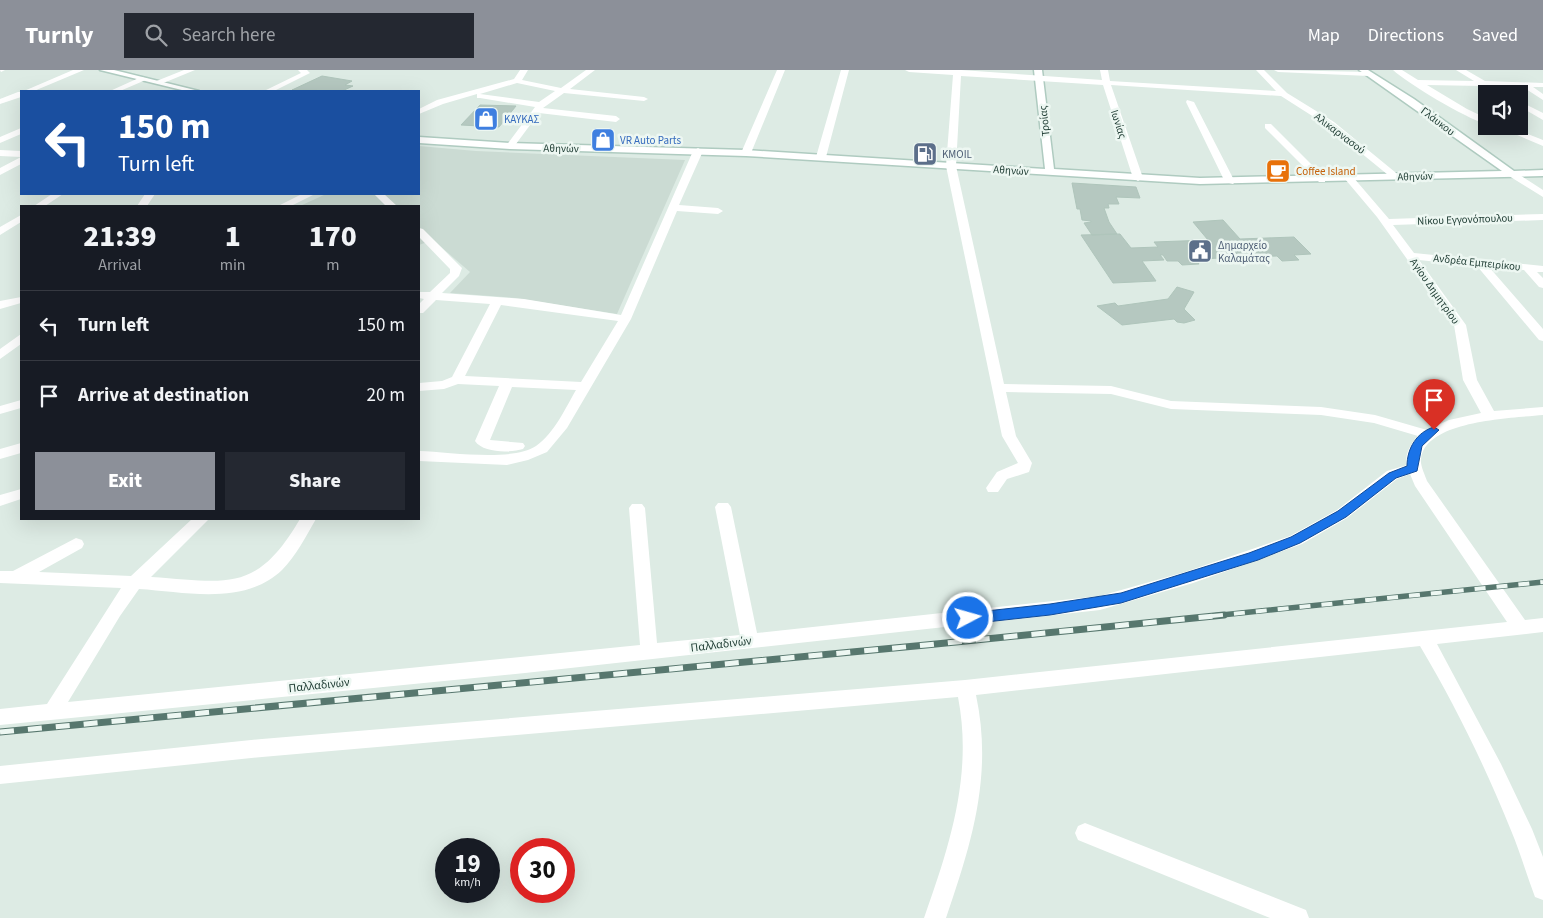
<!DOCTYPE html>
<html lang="en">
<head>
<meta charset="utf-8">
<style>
	body { margin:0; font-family:"Source Sans 3",sans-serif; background:#242831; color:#f1f3f6; height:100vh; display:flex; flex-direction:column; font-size:19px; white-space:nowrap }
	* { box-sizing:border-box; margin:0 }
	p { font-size:16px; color:#9ea1a6 }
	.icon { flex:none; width:28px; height:28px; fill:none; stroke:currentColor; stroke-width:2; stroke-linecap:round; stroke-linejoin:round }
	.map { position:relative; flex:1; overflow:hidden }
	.side { position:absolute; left:20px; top:135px; width:400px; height:315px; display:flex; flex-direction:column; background:#171b24; border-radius:0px; box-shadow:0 5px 20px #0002 }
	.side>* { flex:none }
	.hud { position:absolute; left:20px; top:20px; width:400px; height:105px; border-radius:0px; box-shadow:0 5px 20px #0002; background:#1a4fa0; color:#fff; overflow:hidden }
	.controls { position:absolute; left:1478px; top:15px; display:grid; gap:10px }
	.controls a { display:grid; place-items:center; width:50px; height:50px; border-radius:0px; background:#171b24; box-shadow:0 5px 20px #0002; font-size:25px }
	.speed { position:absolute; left:435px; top:768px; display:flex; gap:10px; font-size:25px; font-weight:700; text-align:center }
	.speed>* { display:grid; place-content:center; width:65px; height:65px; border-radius:50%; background:#171b24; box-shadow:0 5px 20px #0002; line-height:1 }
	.speed small { font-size:12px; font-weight:400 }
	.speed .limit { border:8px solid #d22; background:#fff; color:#111 }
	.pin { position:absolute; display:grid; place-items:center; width:42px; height:42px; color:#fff; margin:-51px -21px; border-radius:50% 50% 50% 0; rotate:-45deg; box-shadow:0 0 5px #0007 }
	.pin .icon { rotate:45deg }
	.me { position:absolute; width:55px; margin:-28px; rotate:84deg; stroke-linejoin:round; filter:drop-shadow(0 0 4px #0008) }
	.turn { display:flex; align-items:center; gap:18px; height:105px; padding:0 15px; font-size:22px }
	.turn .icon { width:65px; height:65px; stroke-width:2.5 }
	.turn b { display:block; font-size:35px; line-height:42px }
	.eta { display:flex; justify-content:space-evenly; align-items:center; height:85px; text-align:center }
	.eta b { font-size:30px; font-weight:800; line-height:35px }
	.cta { display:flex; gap:10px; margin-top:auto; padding:10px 15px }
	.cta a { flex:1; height:58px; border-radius:0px; background:#8c9099; color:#fff; font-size:20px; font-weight:800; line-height:58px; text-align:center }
	.cta a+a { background:#242831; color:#f1f3f6 }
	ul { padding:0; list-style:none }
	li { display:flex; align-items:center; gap:15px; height:70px; padding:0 15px; border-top:1px solid #363941 }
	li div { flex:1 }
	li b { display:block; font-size:19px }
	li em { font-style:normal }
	header { display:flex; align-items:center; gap:30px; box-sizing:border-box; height:70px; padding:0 25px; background:#8c9099; color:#fff }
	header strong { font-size:24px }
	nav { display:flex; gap:28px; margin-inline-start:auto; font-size:18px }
	.search { width:350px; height:45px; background:#242831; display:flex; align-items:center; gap:12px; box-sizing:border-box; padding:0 18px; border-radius:0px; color:#9ea1a6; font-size:19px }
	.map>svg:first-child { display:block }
</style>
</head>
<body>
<header>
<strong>Turnly</strong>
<div class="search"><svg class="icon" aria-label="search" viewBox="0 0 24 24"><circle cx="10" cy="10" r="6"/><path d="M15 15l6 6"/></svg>Search here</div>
<nav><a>Map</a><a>Directions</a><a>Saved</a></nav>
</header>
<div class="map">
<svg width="1543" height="848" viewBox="0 0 1543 848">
	<rect width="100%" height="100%" fill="#ddebe4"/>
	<!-- built -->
	<path fill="#cbdbd3" d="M419,76L476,81L685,90L617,244L515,228L450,223L470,202L433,170L419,175V136H300L326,124H419Z"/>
	<!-- building -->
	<path fill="#b5c8c0" stroke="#afc5bb" d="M322,6L352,11L345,15L353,16L342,21L292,20Z
		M480,35L516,36L499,57L461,55Z
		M1072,113L1136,117L1140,128L1116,127L1119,134H1108L1109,138H1104L1109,152L1117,164L1092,165L1084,153L1091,152V151L1082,150L1080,139H1077Z
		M1223,150L1240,169L1294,167L1311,184L1294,185L1299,190L1282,191L1277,186L1195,189L1199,194L1182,195L1178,191H1167L1163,185H1160L1164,190L1142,191L1156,211L1113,213L1081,165L1120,164L1131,178L1158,177L1154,172L1208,170L1193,152Z
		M1177,217L1194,222L1184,239L1195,250L1184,253L1177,252L1174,249L1122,255L1097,236L1115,233L1118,236L1168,229Z"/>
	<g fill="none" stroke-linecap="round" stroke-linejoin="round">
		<defs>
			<path id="secondary" d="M100,0H114L199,21H186Z
				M1034,0H1042L1054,99L1200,108L1502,101L1359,0H1368L1414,29L1514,101L1543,100V106L1200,114L746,86L510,79L419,73V67L510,73L746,80L1045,99Z"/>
		</defs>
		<!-- secondary casing -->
		<use href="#secondary" stroke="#afcbc0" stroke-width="3"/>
		<!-- street -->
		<path fill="#fff" fill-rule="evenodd" d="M0,0H5L1,2Z
			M73,0H84L34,21H24Z
			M184,0H195L161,14L154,12Z
			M298,0H307L310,3L274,21H264L301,3Z
			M520,0H528L522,10L561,18L586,0H595L570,19L644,27L648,29L644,31L564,23L543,38L616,46L620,49L616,52L539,43L513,78L510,79L506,76L535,37L480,28H477V24L443,34L419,44V39L437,30L514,9ZM517,13L555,21L539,32L480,24Z
			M777,0H785L751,83L743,85L741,83Z
			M841,0H849L826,87L821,90L816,87Z
			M905,0H961L1102,10L1100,0H1108L1110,11L1276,21L1256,0H1264L1287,23L1334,52L1401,107L1393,109L1328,56L1281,26L1111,15L1143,108L1138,111L1133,108L1103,15L961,6L956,96L1004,314L1111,316L1171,331L1321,337L1375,345L1427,360L1449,350L1481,343L1463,310L1454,255L1377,147L1345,109L1353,107L1389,149L1543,144V150L1393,155L1414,183L1543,196V202H1537L1543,208V218L1539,217L1524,200L1489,197L1543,259V271L1539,270L1477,196L1419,190L1466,255L1477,310L1494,341L1543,337V345C1513,348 1425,350 1421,389C1420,395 1425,405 1427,411L1525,550L1543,548V562L1437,574L1501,694L1532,759L1543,787V830L1535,827C1526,804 1520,781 1510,758C1485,696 1454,633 1420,576L976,625C993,705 972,772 946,848H924C950,775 973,704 958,627L262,687L0,714V696L262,669L965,610L1507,552L1415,416L1410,404L1397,409L1347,448L1302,474L1193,513L1100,540L525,603L0,655V639L47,634L121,518L0,513V501H13L76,468L82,470L84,474L82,478L39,502L131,506L192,449H209L151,507C228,512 256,524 300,449H316C306,466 296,486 282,500C244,536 186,522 139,519L120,546L68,632L640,575L629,438L632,434H642L645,438L657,573L740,565L715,437L718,433H728L731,437L757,563L1100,526L1185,502L1290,466L1337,440L1387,401L1407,395C1404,385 1411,373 1418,366L1374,353L1321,345L1171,339L1111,324L1006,322L1016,366L1032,393L1029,402L1007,409L998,422H988L986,418L997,402L1018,393L1002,366L946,96L953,5L909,2Z
			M1274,0L1369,2L1373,4L1369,6L1278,2Z
			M1393,0H1402L1418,10L1474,11L1456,0H1466L1485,11L1543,13V17H1533L1543,24V30L1523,17L1494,16L1506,24H1496L1482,16L1427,15L1467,39L1486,48V54C1465,48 1407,13 1393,0Z
			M141,7L148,9L120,21H110Z
			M18,22H21V27L0,34V29Z
			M1187,30L1194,32L1235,112L1233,114L1225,112L1186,32Z
			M1519,31L1543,43V50L1519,36Z
			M1265,54H1271L1325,108V112H1319L1265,58Z
			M1496,56H1508L1543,70V76Z
			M21,58V64L0,73V67Z
			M698,78L703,81L679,135L718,138L723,141L718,144L677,141L631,249L567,358L547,382L528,390L507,395L419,391V381C449,382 512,392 536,376C554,364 566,337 576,320L512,317L490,370L523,373L525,376L523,379C510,383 483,383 475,371L499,316L458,314L444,319L419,321V313L442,311L452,307L490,234L436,230L423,243H419V234L424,229L419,228V222H430L450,203V199L419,167V158L423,159L462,198L459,206L442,223L524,229L621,245L693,81ZM501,235L618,251L581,312L465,306Z
			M0,80L21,81V87L0,86Z
			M21,87V94L0,105V98Z
			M1509,102H1515L1543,120V127L1509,106Z
			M52,124H63L45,136H34Z
			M145,124H155L147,136H137Z
			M302,124H315L291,136H278Z
			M374,124H384L397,136H386Z
			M21,145V152L0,165V157Z
			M21,227V233L0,239V231Z
			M21,264V274L0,289V279Z
			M21,330V338L0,344V336Z
			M21,373V383L0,389V379Z
			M21,419V429L0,436V425Z
			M1085,753L1306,840L1309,848H1270L1078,770L1075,763L1078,756Z"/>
		<!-- secondary -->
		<use href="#secondary" fill="#fff" fill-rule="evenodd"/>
		<defs>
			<path id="rail-far1" d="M1212,546L1543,512"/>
			<path id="rail" d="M0,662L926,575L1224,545"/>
		</defs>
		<!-- rail-far1 casing -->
		<use href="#rail-far1" stroke="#57776e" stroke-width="5.5"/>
		<!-- rail casing -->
		<use href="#rail" stroke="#57776e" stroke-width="7"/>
		<!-- rail-far1 -->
		<use href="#rail-far1" stroke="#edf7f2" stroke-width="4" stroke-dasharray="11" stroke-linecap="butt"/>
		<!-- rail -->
		<use href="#rail" stroke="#edf7f2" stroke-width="5" stroke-dasharray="14" stroke-linecap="butt"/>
	</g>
	<!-- route -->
	<path fill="#1a73e8" stroke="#114b97" d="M1434,357L1439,360L1422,376L1417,401L1396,408L1346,447L1300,473L1258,490L1121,533L1050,545L968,554L961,548L968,543L1050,534L1121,523L1249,483L1291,467L1338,441L1389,403L1407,396C1407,378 1417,362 1434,357Z"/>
	<!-- icons -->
	<defs>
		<symbol id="shop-square" viewBox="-11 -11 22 22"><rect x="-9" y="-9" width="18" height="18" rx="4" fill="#3f7fe0" stroke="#edf7f2"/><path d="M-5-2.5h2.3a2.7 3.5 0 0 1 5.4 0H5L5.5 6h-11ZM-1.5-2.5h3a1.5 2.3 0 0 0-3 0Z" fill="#fff"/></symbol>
		<symbol id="fuel-square" viewBox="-11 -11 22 22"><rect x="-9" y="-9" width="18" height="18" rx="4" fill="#5c6f8a" stroke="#edf7f2"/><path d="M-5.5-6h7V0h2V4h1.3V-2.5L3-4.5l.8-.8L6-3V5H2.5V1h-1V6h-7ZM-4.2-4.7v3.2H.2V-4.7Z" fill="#fff"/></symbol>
		<symbol id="cafe-square" viewBox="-11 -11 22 22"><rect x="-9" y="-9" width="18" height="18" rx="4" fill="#e8710a" stroke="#edf7f2"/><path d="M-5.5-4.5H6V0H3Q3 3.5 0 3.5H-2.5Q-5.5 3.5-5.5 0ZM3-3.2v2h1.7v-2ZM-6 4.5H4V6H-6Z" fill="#fff"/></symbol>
		<symbol id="civic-square" viewBox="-11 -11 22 22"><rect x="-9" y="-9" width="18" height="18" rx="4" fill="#5c6f8a" stroke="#edf7f2"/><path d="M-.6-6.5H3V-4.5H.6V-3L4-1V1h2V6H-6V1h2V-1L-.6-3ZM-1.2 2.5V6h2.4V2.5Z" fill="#fff"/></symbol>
	</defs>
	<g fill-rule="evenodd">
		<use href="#shop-square" x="472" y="35" width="28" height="28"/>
		<use href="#shop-square" x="589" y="56" width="28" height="28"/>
		<use href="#fuel-square" x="911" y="70" width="28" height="28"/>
		<use href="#cafe-square" x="1264" y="87" width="28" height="28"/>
		<use href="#civic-square" x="1186" y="167" width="28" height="28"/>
	</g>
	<g text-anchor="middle" stroke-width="5" stroke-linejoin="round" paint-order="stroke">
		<!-- far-shop labels -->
		<g font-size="11" fill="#366cbe" stroke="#edf7f2" text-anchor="start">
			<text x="504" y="53">ΚΑΥΚΑΣ</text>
			<text x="620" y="74">VR Auto Parts</text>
		</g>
		<!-- far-street labels -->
		<g font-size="11" fill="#1d3b32" stroke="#edf7f2">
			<text transform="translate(1044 51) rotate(-96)" y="4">Τροίας</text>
			<text transform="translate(1438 51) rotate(37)" y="4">Γλάυκου</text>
			<text transform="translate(1119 54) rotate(72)" y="4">Ιωνίας</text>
			<text transform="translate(1340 63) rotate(37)" y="4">Αλικαρνασού</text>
			<text transform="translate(561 78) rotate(1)" y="4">Αθηνών</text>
			<text transform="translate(1011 100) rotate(4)" y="4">Αθηνών</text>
			<text transform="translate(1415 106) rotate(-2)" y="4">Αθηνών</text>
			<text transform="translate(1465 149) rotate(-2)" y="4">Νίκου Εγγονόπουλου</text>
			<text transform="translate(1477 192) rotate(6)" y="4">Ανδρέα Εμπειρίκου</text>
			<text transform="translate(1435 221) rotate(55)" y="4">Αγίου Δημητρίου</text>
		</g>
		<!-- far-service labels -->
		<g font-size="11" fill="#4e5e75" stroke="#edf7f2" text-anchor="start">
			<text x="942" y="88">KMOIL</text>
			<text x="1218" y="179">Δημαρχείο<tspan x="1218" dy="13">Καλαμάτας</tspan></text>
		</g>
		<!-- far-food labels -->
		<g font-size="11" fill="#c56008" stroke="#edf7f2" text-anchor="start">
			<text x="1296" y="105">Coffee Island</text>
		</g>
		<!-- street labels -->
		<g font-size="12" fill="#1d3b32" stroke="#edf7f2">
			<text transform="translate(721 574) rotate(-7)" y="4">Παλλαδινών</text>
			<text transform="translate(319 615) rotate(-6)" y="4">Παλλαδινών</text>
		</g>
	</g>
</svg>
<div class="controls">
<a><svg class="icon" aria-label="sound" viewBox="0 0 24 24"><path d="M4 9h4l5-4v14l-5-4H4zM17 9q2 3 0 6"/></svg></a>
</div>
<div class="speed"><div>19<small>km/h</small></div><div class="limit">30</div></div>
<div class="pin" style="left:1434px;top:360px;background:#d93025"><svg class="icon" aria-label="arrive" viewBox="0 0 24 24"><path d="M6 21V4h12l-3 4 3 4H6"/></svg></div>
<svg class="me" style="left:968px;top:548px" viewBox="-20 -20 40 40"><circle r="17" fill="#1a73e8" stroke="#fff" stroke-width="3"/><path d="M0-11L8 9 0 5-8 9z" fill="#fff"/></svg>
<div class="hud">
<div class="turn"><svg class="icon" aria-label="left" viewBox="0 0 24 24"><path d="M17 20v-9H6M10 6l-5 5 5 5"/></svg><div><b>150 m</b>Turn left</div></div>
</div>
<section class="side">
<div class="eta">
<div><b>21:39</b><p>Arrival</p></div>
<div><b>1</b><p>min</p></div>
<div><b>170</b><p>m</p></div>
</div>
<ul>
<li><svg class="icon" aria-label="left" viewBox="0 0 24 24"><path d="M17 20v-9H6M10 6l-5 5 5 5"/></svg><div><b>Turn left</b></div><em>150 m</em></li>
<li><svg class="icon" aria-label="arrive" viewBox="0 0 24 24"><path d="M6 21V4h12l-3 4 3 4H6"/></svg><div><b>Arrive at destination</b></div><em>20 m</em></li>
</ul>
<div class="cta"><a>Exit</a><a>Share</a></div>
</section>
</div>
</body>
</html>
